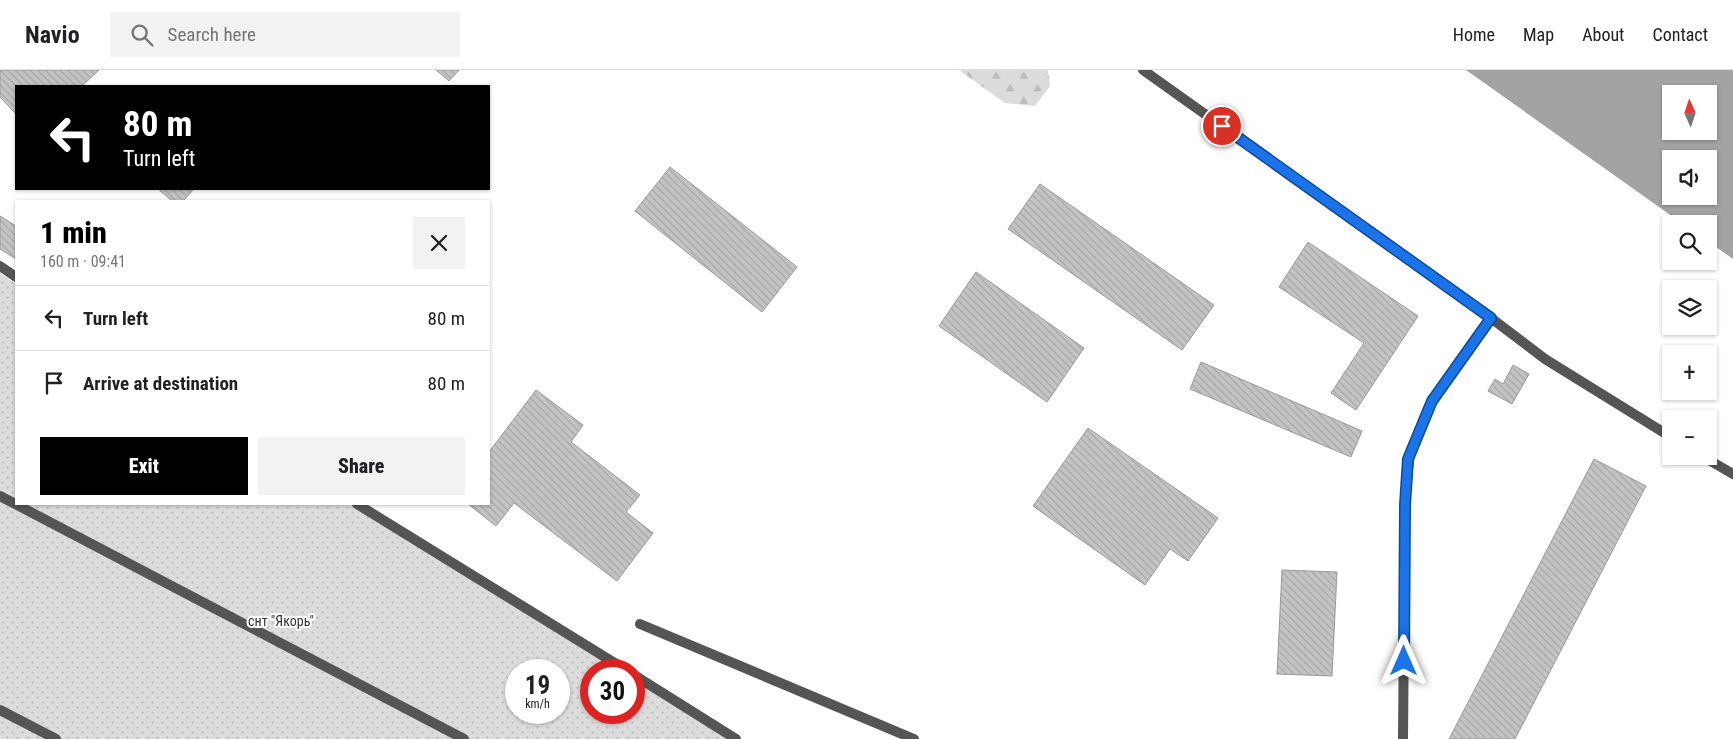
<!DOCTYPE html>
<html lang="en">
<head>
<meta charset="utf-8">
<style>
	body { margin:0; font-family:"Roboto Condensed",sans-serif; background:#f2f2f2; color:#202124; height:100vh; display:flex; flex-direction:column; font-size:19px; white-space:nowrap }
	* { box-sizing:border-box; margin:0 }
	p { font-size:16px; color:#757577 }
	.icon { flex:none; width:28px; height:28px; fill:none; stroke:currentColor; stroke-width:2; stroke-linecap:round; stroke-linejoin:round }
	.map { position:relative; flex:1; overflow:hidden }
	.side { position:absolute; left:15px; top:130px; width:475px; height:305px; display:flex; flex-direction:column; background:#fff; border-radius:0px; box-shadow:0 1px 4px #0004 }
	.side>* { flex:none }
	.hud { position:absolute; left:15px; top:15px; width:475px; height:105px; border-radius:0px; box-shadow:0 1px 4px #0004; background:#000; color:#fff; overflow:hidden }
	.needle { width:32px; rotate:357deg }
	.fabs { position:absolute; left:1662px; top:15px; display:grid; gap:10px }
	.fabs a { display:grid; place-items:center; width:55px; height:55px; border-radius:0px; background:#fff; box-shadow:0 1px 4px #0004; font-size:25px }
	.speed { position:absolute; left:505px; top:589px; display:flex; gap:10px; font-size:25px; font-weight:700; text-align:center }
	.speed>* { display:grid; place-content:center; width:65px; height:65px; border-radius:50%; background:#fff; box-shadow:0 1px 4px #0004; line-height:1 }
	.speed small { font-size:12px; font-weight:400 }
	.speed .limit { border:8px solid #d22; background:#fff; color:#111 }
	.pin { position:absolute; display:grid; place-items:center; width:42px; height:42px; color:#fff; margin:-21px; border:2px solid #fff; border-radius:50%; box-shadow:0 1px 5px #0007 }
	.me { position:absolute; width:55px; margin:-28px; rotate:0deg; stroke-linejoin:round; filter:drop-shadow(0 0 4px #0008) }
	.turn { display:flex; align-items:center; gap:18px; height:105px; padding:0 25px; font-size:22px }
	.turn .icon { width:65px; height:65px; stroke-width:2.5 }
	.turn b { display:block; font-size:35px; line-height:42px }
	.round { display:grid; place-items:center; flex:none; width:52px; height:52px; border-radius:0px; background:#f2f2f2 }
	.summary { display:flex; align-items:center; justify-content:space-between; height:85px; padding:0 25px }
	h1 { font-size:30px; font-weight:800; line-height:38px; color:#000 }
	.cta { display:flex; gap:10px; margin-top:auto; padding:10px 25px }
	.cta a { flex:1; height:58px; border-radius:0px; background:#000; color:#fff; font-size:20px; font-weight:800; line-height:58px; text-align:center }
	.cta a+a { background:#f2f2f2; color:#202124 }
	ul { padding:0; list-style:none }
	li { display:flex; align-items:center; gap:15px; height:65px; padding:0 25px; border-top:1px solid #e0e0e0 }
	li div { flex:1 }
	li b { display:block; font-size:19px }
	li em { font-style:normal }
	header { display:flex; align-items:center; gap:30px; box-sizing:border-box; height:70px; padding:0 25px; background:#fff; border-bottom:1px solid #e0e0e0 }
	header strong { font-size:24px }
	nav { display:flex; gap:28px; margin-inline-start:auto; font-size:18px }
	.search { width:350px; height:45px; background:#f2f2f2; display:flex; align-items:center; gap:12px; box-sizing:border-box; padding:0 18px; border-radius:0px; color:#757577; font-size:19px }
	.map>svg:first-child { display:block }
</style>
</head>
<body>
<header>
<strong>Navio</strong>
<div class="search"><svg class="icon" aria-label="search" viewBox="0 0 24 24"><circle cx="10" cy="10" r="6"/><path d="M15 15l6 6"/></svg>Search here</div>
<nav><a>Home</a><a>Map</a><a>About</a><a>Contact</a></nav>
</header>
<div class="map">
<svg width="1733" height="669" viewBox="0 0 1733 669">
	<defs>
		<pattern id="forest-firs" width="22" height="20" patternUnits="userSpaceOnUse" patternTransform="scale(1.25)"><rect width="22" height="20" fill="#dcdcdc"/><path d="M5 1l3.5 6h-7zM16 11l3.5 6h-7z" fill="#bbb"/></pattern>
		<pattern id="garden-dots" width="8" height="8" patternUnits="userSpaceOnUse" patternTransform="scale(1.25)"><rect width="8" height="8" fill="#dcdcdc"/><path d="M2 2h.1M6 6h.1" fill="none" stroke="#bbb" stroke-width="1.8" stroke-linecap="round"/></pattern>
		<pattern id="building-back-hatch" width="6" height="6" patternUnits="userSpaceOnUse" patternTransform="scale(1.25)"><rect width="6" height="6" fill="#c4c4c4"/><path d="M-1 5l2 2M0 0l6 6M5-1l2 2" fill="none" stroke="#a7a7a7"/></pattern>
	</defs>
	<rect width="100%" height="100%" fill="#fff"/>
	<!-- forest -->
	<path fill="url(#forest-firs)" d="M959,0H1048L1050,16L1035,36L1005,33Z"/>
	<!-- garden -->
	<path fill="url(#garden-dots)" fill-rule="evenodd" d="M0,203L16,214V434H356L622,600H591V642H634V607L733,669H0ZM516,600H559V642H516Z"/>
	<!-- water -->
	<path fill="#a3a3a3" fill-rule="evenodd" d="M1466,0H1733V189L1709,172V154H1683ZM1671,24H1709V61H1671ZM1671,89H1709V126H1671Z"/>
	<!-- building -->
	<path fill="url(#building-back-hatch)" stroke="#999" d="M0,0H99L82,16H16V44L0,27Z
		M436,0H459L449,11Z
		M670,97L797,197L762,242L635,141Z
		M1040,114L1214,235L1182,280L1008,159Z
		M158,119H194L183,131H172Z
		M0,146L16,156V189L0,179Z
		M1308,172L1418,246L1356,340L1331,323L1364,273L1279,217Z
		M976,202L1084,278L1047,332L939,256Z
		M1201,292L1362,361L1351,387L1190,319Z
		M1513,295L1529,304L1512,334L1488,321L1495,309L1503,314Z
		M536,320L583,355L571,372L640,425L626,442L653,463L617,511L514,433L496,456L468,434H489V382Z
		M1088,358L1218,448L1188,491L1170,479L1145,515L1033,436Z
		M1594,389L1646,416L1515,669H1449Z
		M1282,500L1337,502L1332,606L1277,604Z"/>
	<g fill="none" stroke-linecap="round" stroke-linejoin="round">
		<!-- lane -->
		<path stroke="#555" stroke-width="10" d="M1491,248L1545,289L1671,367
			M1702,386L1733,404
			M0,426L464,669
			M640,554L914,669
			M0,640L56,669"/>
		<!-- street -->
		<path stroke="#555" stroke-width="10" d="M1143,0L1491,248L1432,331L1409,389L1405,435L1403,669
			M0,196L16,207
			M357,434L626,600
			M634,605L736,669"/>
	</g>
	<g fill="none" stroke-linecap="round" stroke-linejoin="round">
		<defs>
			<path id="route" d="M1222,56L1491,248L1432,331L1408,389L1405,435L1404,591"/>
		</defs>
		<!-- route casing -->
		<use href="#route" stroke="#114b97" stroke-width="12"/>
		<!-- route -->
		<use href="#route" stroke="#1a73e8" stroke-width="9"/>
	</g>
	<g text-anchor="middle" stroke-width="4" stroke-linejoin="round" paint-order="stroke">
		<!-- park labels -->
		<g font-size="14" fill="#333" stroke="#fff">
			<text x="281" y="556">снт "Якорь"</text>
		</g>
	</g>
</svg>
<div class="fabs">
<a><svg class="needle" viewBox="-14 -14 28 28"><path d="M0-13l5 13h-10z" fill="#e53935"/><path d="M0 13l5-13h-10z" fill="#757577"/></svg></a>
<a><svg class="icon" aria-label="sound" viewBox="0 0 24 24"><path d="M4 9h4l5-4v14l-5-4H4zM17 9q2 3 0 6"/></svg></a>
<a><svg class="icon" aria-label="search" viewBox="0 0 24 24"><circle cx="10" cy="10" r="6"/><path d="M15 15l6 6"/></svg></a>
<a><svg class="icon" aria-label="layers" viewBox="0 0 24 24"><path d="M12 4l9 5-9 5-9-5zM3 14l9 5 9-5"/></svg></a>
<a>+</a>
<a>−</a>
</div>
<div class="speed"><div>19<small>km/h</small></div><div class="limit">30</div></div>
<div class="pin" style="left:1222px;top:56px;background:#d93025"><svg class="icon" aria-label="arrive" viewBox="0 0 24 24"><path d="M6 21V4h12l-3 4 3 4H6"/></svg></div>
<svg class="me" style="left:1404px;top:591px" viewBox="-20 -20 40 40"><path d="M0-17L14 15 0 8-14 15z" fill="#1a73e8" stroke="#fff" stroke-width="4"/></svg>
<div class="hud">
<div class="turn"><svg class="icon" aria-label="left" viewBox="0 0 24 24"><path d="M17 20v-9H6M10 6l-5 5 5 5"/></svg><div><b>80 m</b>Turn left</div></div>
</div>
<section class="side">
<div class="summary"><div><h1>1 min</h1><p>160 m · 09:41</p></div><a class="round"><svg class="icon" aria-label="close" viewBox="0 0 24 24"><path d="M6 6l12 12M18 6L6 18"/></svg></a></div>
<ul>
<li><svg class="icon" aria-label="left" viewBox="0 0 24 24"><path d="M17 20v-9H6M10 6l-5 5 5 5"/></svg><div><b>Turn left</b></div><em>80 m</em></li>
<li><svg class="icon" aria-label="arrive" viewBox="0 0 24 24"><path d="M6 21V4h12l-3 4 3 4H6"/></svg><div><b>Arrive at destination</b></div><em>80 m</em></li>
</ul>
<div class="cta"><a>Exit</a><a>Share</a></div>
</section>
</div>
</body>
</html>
